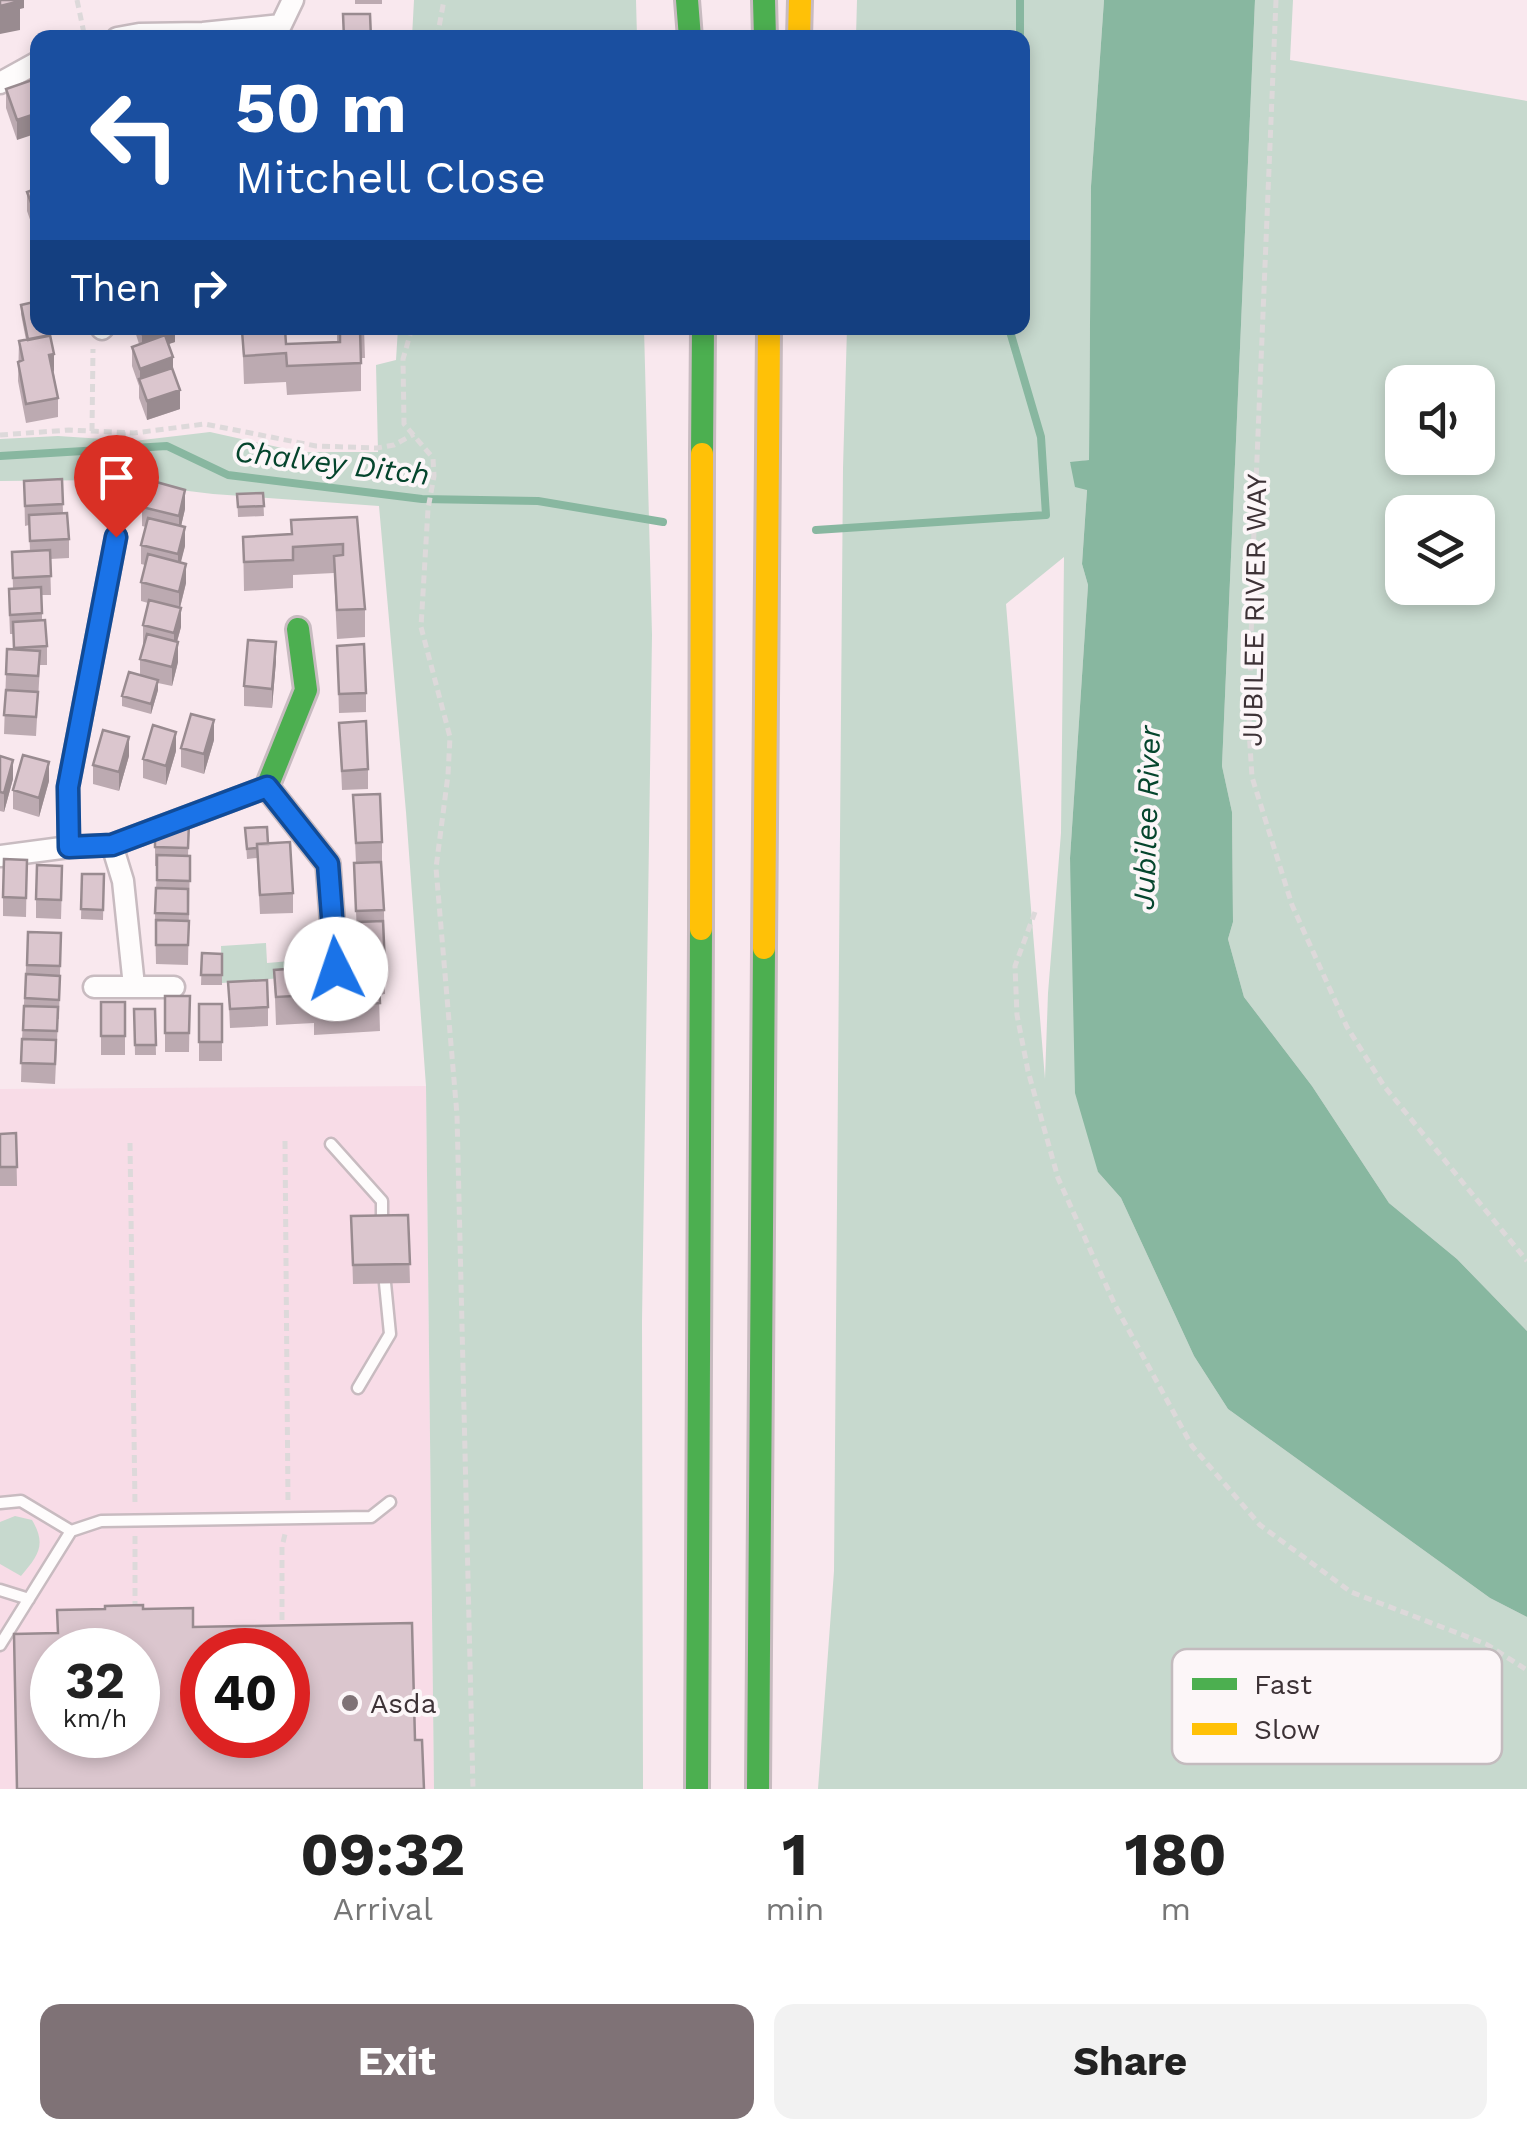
<!DOCTYPE html>
<html lang="en">
<head>
<meta charset="utf-8">
<style>
	body { margin:0; font-family:"Work Sans",sans-serif; background:#f2f2f2; color:#222; height:100vh; display:flex; flex-direction:column; font-size:38px; white-space:nowrap }
	* { box-sizing:border-box; margin:0 }
	p { font-size:32px; color:#767676 }
	.icon { flex:none; width:55px; height:55px; fill:none; stroke:currentColor; stroke-width:2; stroke-linecap:round; stroke-linejoin:round }
	.map { position:relative; height:1789px; overflow:hidden }
	.side { display:flex; flex-direction:column; background:#fff; flex:1 }
	.side>* { flex:none }
	.guide { position:absolute; left:30px; top:30px; width:1000px; height:305px; border-radius:20px; box-shadow:0 5px 15px #0003; background:#1a4fa0; color:#fff; overflow:hidden }
	.tools { position:absolute; left:1385px; top:365px; display:grid; gap:20px }
	.tools a { display:grid; place-items:center; width:110px; height:110px; border-radius:20px; background:#fff; box-shadow:0 5px 15px #0003; font-size:50px }
	.speed { position:absolute; left:30px; top:1628px; display:flex; gap:20px; font-size:50px; font-weight:700; text-align:center }
	.speed>* { display:grid; place-content:center; width:130px; height:130px; border-radius:50%; background:#fff; box-shadow:0 5px 15px #0003; line-height:1 }
	.speed small { font-size:25px; font-weight:400 }
	.speed .limit { border:15px solid #d22; background:#fff; color:#111 }
	.pin { position:absolute; display:grid; place-items:center; width:85px; height:85px; color:#fff; margin:-102px -42px; border-radius:50% 50% 50% 0; rotate:-45deg; box-shadow:0 0 10px #0007 }
	.pin .icon { rotate:45deg }
	.me { position:absolute; width:110px; margin:-55px; rotate:356deg; stroke-linejoin:round; filter:drop-shadow(0 0 8px #0008) }
	.turn { display:flex; align-items:center; gap:35px; height:210px; padding:0 40px; font-size:45px }
	.turn .icon { width:130px; height:130px; stroke-width:2.5 }
	.turn b { display:block; font-size:70px; line-height:85px }
	.then { display:flex; align-items:center; height:95px; padding:0 40px; background:#0003; gap:20px; font-size:38px }
	.eta { display:flex; justify-content:space-evenly; align-items:center; height:170px; text-align:center }
	.eta b { font-size:60px; font-weight:700; line-height:70px }
	.primary-button { display:flex; gap:20px; margin-top:auto; padding:20px 40px }
	.primary-button a { flex:1; height:115px; border-radius:20px; background:#7f7276; color:#fff; font-size:40px; font-weight:700; line-height:115px; text-align:center }
	.primary-button a+a { background:#f2f2f2; color:#222 }
	.map>svg:first-child { display:block }
</style>
</head>
<body>
<div class="map">
<svg width="1527" height="1789" viewBox="0 0 1527 1789">
	<rect width="100%" height="100%" fill="#f9e8ee"/>
	<!-- built -->
	<path fill="#f8dce7" fill-rule="evenodd" d="M426,1086L434,1789H0V1089ZM52,1650H138V1735H52ZM202,1650H288V1735H202Z"/>
	<!-- green -->
	<path fill="#c7d9ce" fill-rule="evenodd" d="M414,0H636L637,37H412Z
		M857,0H1104L1091,186L1089,460L1070,463L1087,489L1082,564L1088,585L1070,858L1098,1172L1121,1198L1194,1356L1228,1409L1490,1598L1527,1617V1789H818L834,1571L843,468L847,328H1022V38L856,37ZM1064,557L1061,833L1048,993L1045,1079L1006,604Z
		M1255,0H1293L1290,60L1527,101V1331L1457,1259L1389,1203L1312,1086L1244,997L1228,939L1233,922L1232,812L1222,766ZM1402,382H1478V458H1402ZM1402,512H1478V588H1402Z
		M398,328H644L652,635L642,1322L643,1789H434L426,1086L406,812L379,506L213,494L139,485L138,489L110,488L109,480L0,481V439L58,436L134,441L210,432L300,452H378L376,365L396,360Z
		M266,943L267,963L302,960L318,975L222,983L221,946Z
		M15,1516L32,1520C47,1545 38,1556 21,1576L0,1564V1522Z"/>
	<!-- water -->
	<path fill="#88b7a0" d="M1104,0H1255L1222,766L1232,812L1233,922L1228,939L1244,997L1312,1086L1389,1203L1457,1259L1527,1331V1617L1490,1598L1228,1409L1194,1356L1121,1198L1098,1172L1075,1093L1070,858L1088,585L1082,564L1087,490L1075,487L1070,462L1089,460L1091,186Z"/>
	<g fill="none" stroke-linecap="round" stroke-linejoin="round">
		<!-- stream -->
		<path stroke="#88b7a0" stroke-width="8" d="M1020,0V38
			M0,456L167,446L228,475L422,499L538,501L663,522
			M816,530L1046,515L1041,437L1009,328"/>
		<defs>
			<path id="lane" d="M331,1144L382,1201V1228
				M358,1388L390,1334L385,1283
				M0,1503L21,1501L71,1531
				M0,1590L29,1599
				M0,1645L71,1531L101,1521L371,1517L390,1502"/>
			<path id="street" d="M117,38L139,34L203,33L281,25L293,0
				M0,83L38,62
				M102,329L103,328
				M112,845L123,881L134,986
				M69,847L68,787L116,537
				M0,856L69,847L112,845L267,787
				M94,987H174"/>
			<path id="fast" d="M687,0L690,38
				M764,0L765,38
				M702,454L703,328
				M298,629L306,690L267,787L328,864L336,969
				M697,1789L701,929
				M758,1789L764,948"/>
			<path id="slow" d="M799,38L800,0
				M701,929L702,454
				M764,948L769,328"/>
		</defs>
		<!-- lane casing -->
		<use href="#lane" stroke="#c8bbc0" stroke-width="15"/>
		<!-- street casing -->
		<use href="#street" stroke="#c8bbc0" stroke-width="25"/>
		<!-- fast casing -->
		<use href="#fast" stroke="#c8bbc0" stroke-width="28"/>
		<!-- slow casing -->
		<use href="#slow" stroke="#c8bbc0" stroke-width="28"/>
		<!-- path -->
		<path stroke="#ddd9da" stroke-width="5" stroke-dasharray="8 5" stroke-linecap="butt" d="M77,0L85,38
			M1276,0L1253,555L1249,730L1252,777L1292,905L1347,1027L1384,1086L1527,1261
			M437,38L444,0
			M412,328L403,359L404,424L433,458L434,476L428,509L421,627L450,737L448,775L436,868L457,1115L473,1789
			M92,431L93,349
			M0,435L69,430L134,433L205,424L316,446L377,448L394,445L414,434
			M119,515L125,454L123,432
			M1035,912L1015,966L1017,1015L1028,1071L1058,1178L1115,1305L1192,1446L1260,1525L1351,1592L1486,1644L1527,1670
			M285,1141L288,1503
			M130,1143L135,1505
			M135,1536V1610
			M282,1633V1547L285,1534"/>
		<!-- lane -->
		<use href="#lane" stroke="#fefcfc" stroke-width="10"/>
		<!-- street -->
		<use href="#street" stroke="#fefcfc" stroke-width="20"/>
		<!-- fast -->
		<use href="#fast" stroke="#4caf50" stroke-width="22"/>
		<!-- slow -->
		<use href="#slow" stroke="#ffc107" stroke-width="22"/>
	</g>
	<!-- wall -->
	<path fill="#bcaab1" d="M355,0H382V4H355Z
		M38,78L17,140L6,108V89Z
		M38,188V265L33,253V234H35L27,211V192Z
		M21,305L54,374L58,398V417L26,423L18,381L19,341L26,340L21,314Z
		M134,328H175V342L168,344L180,409L147,420L139,398V386L132,366V347L139,344Z
		M337,328H364L365,358H361V391L287,395L286,382L244,384L242,331L286,344L337,342Z
		M62,479L63,513L69,539V558L50,559L51,595H42V620L47,646V665H40L36,736L4,734L6,674L13,649V634H10L9,608V589H13L12,552L30,551L29,525L25,526L24,481Z
		M263,493L264,516L238,517L237,494Z
		M142,507L185,509L181,526L185,546L180,563L186,583L180,608L181,627L177,642L178,662L172,686L158,683V690L151,714L122,706V696L140,675V659L144,644H143V625L148,603L141,601V582L145,565L141,564V545L146,527L142,526Z
		M357,517L365,609V637L337,639L334,573L293,575V588L244,591L243,537L291,534V520Z
		M337,646L366,693V712L339,713Z
		M276,661L272,708L244,706V686Z
		M339,723L368,769V789L342,790Z
		M214,740L204,774L181,767V748Z
		M176,751L166,785L143,778V759Z
		M0,756L13,779L4,812L0,811Z
		M129,756L119,791L93,784V765Z
		M49,781L39,817L13,809V790Z
		M353,795L382,842V861L356,863Z
		M189,823L188,856H190L188,965L156,964L155,913L157,866H155V847Z
		M245,828L268,844L293,893V913L260,914L257,858L247,859Z
		M27,860L26,917L3,916V897Z
		M354,863L384,910L385,994L379,995L380,1031L314,1035V1023L276,1025L274,970L313,985L359,983Z
		M82,874H104L103,920L81,919Z
		M62,885L61,919L36,918V899Z
		M28,932L61,933L59,1019H58L55,1084L21,1082L22,1039Z
		M202,953L222,954V985H201Z
		M228,982L268,1007V1026L230,1028Z
		M190,996L189,1052H165V1033Z
		M101,1002H125V1055H101Z
		M199,1004H222V1061H199Z
		M134,1009H155L156,1055H135Z
		M16,1133L17,1186H0V1134Z
		M408,1215L410,1283L353,1284L351,1216Z"/>
	<!-- shaded-wall -->
	<path fill="#998b90" d="M16,0H24V8L20,9V30L0,34V6Z
		M38,113V133L17,140V120Z
		M161,328H175V342L142,353V334Z
		M54,354V374L49,355Z
		M173,357V376L140,381V369Z
		M180,390V409L147,420V401Z
		M185,490V509L179,535V516Z
		M185,527V546L178,574V554Z
		M186,564V583L179,611V592Z
		M181,608V627L174,652V633Z
		M178,642V662L172,686V667Z
		M276,642V661L272,708V689Z
		M158,680V690L151,714V704Z
		M214,720V740L204,774V754Z
		M176,732V751L166,785V766Z
		M129,737V756L119,791V772Z
		M13,760V779L4,812V793Z
		M49,762V781L39,817V798Z"/>
	<!-- building -->
	<path fill="#dbc6ce" stroke="#998b90" stroke-width="2.5" fill-rule="evenodd" d="M0,0H20V1L0,6Z
		M343,14H370L371,38H344Z
		M38,78V113L17,120L6,89Z
		M38,188V221L27,192Z
		M38,301V328H46L48,336L28,340L21,305Z
		M140,328H161L142,334Z
		M337,328H364L365,329L360,330L361,363L287,366L286,353L244,356L242,331L285,329L286,344L340,342V329L337,330Z
		M50,335L54,354L49,355L58,398L26,404L18,362L23,360L19,341Z
		M165,335L173,357L140,369L132,347Z
		M172,368L180,390L147,401L139,379Z
		M62,479L63,504L25,506L24,481Z
		M149,480L185,490L179,516L142,507Z
		M263,493L264,506L238,507L237,494Z
		M67,513L69,539L30,541L29,515Z
		M357,517L365,609L337,610L334,556L343,555V544L293,547V560L244,562L243,537L292,534L291,520Z
		M148,518L185,527L178,554L141,545Z
		M50,550L51,576L13,578L12,552Z
		M148,554L186,564L179,592L141,582Z
		M41,587L42,613L10,615L9,589Z
		M149,600L181,608L174,633L143,625Z
		M45,620L47,646L14,648L13,622Z
		M147,634L178,642L172,667L140,659Z
		M248,640L276,642L272,689L244,686Z
		M364,644L366,693L339,694L337,646Z
		M7,649L40,651L38,676L6,674Z
		M129,672L158,680L151,704L122,696Z
		M6,690L38,692L36,717L4,715Z
		M191,714L214,720L204,754L181,748Z
		M366,721L368,769L342,771L339,723Z
		M153,725L176,732L166,766L143,759Z
		M103,730L129,737L119,772L93,765Z
		M23,755L49,762L39,798L13,790Z
		M0,756L13,760L4,793L0,792Z
		M380,794L382,842L356,843L353,795Z
		M155,822L189,823L188,848L155,847Z
		M267,827L268,844H257V848L247,849L245,828Z
		M290,842L293,893L260,895L257,844Z
		M157,855L190,856V881L157,880Z
		M4,859L27,860L26,898L3,897Z
		M381,862L384,910L356,911L354,863Z
		M37,865L62,866L61,900L36,899Z
		M82,874H104L103,910L81,909Z
		M156,888L188,889V914L155,913Z
		M156,920L189,921L188,945H156Z
		M383,921L385,966H378L380,1003L314,1007V995L276,997L274,970L312,967L313,985L365,983L364,967H360L357,922Z
		M28,932L61,933L60,966L27,965Z
		M202,953L222,954V975H201Z
		M26,974L60,976L59,1000L25,998Z
		M267,980L268,1007L230,1009L228,982Z
		M165,996H190L189,1033H165Z
		M101,1002H125V1036H101Z
		M199,1004H222V1042H199Z
		M24,1006L58,1007L57,1031L23,1030Z
		M134,1009H155L156,1045H135Z
		M22,1039L56,1040L55,1064L21,1063Z
		M16,1133L17,1167H0V1134Z
		M408,1215L410,1264L353,1265L351,1216Z
		M143,1605V1609L193,1608V1627L412,1623L415,1740H422L424,1789H17L14,1634L58,1633L57,1610L105,1609V1606ZM52,1650H138V1735H52ZM202,1650H288V1735H202Z"/>
	<g fill="none" stroke-linecap="round" stroke-linejoin="round">
		<defs>
			<path id="route" d="M116,537L68,787L69,847L112,845L267,787L328,864L336,969"/>
		</defs>
		<!-- route casing -->
		<use href="#route" stroke="#114b97" stroke-width="25"/>
		<!-- route -->
		<use href="#route" stroke="#1a73e8" stroke-width="18"/>
	</g>
	<!-- markers -->
	<circle fill="#7f7276" stroke="#fcf6f8" stroke-width="4" cx="350" cy="1703" r="10"/>
	<g text-anchor="middle" stroke-width="8" stroke-linejoin="round" paint-order="stroke">
		<!-- street labels -->
		<g font-size="28" fill="#3d3236" stroke="#fcf6f8">
			<text transform="translate(1254 610) rotate(-89)" y="10">JUBILEE RIVER WAY</text>
		</g>
		<!-- poi labels -->
		<g font-size="28" fill="#3d3236" stroke="#fcf6f8" text-anchor="start">
			<text x="370" y="1713">Asda</text>
		</g>
		<!-- water labels -->
		<g font-size="30" font-style="italic" fill="#05452d" stroke="#fcf6f8">
			<text transform="translate(332 463) rotate(7)" y="10">Chalvey Ditch</text>
			<text transform="translate(1147 818) rotate(-88)" y="10">Jubilee River</text>
		</g>
	</g>
	<!-- legend -->
	<rect x="1172" y="1649" width="330" height="115" rx="15" fill="#fcf6f8" stroke="#c3bbbe" stroke-width="2.5"/>
	<rect x="1192" y="1678" width="45" height="12" fill="#4caf50"/>
	<rect x="1192" y="1723" width="45" height="12" fill="#ffc107"/>
	<g font-size="28" fill="#3d3236">
		<text x="1254" y="1694">Fast</text>
		<text x="1254" y="1739">Slow</text>
	</g>
</svg>
<div class="tools">
<a><svg class="icon" aria-label="sound" viewBox="0 0 24 24"><path d="M4 9h4l5-4v14l-5-4H4zM17 9q2 3 0 6"/></svg></a>
<a><svg class="icon" aria-label="layers" viewBox="0 0 24 24"><path d="M12 4l9 5-9 5-9-5zM3 14l9 5 9-5"/></svg></a>
</div>
<div class="speed"><div>32<small>km/h</small></div><div class="limit">40</div></div>
<div class="pin" style="left:116px;top:537px;background:#d93025"><svg class="icon" aria-label="arrive" viewBox="0 0 24 24"><path d="M6 21V4h12l-3 4 3 4H6"/></svg></div>
<svg class="me" style="left:336px;top:969px" viewBox="-20 -20 40 40"><circle r="19" fill="#fff"/><path d="M0-13L10 11 0 6-10 11z" fill="#1a73e8"/></svg>
<div class="guide">
<div class="turn"><svg class="icon" aria-label="left" viewBox="0 0 24 24"><path d="M17 20v-9H6M10 6l-5 5 5 5"/></svg><div><b>50 m</b>Mitchell Close</div></div>
<div class="then">Then<svg class="icon" aria-label="right" viewBox="0 0 24 24"><path d="M7 20v-9h11M14 6l5 5-5 5"/></svg></div>
</div>
</div>
<section class="side">
<div class="eta">
<div><b>09:32</b><p>Arrival</p></div>
<div><b>1</b><p>min</p></div>
<div><b>180</b><p>m</p></div>
</div>
<div class="primary-button"><a>Exit</a><a>Share</a></div>
</section>
</body>
</html>
